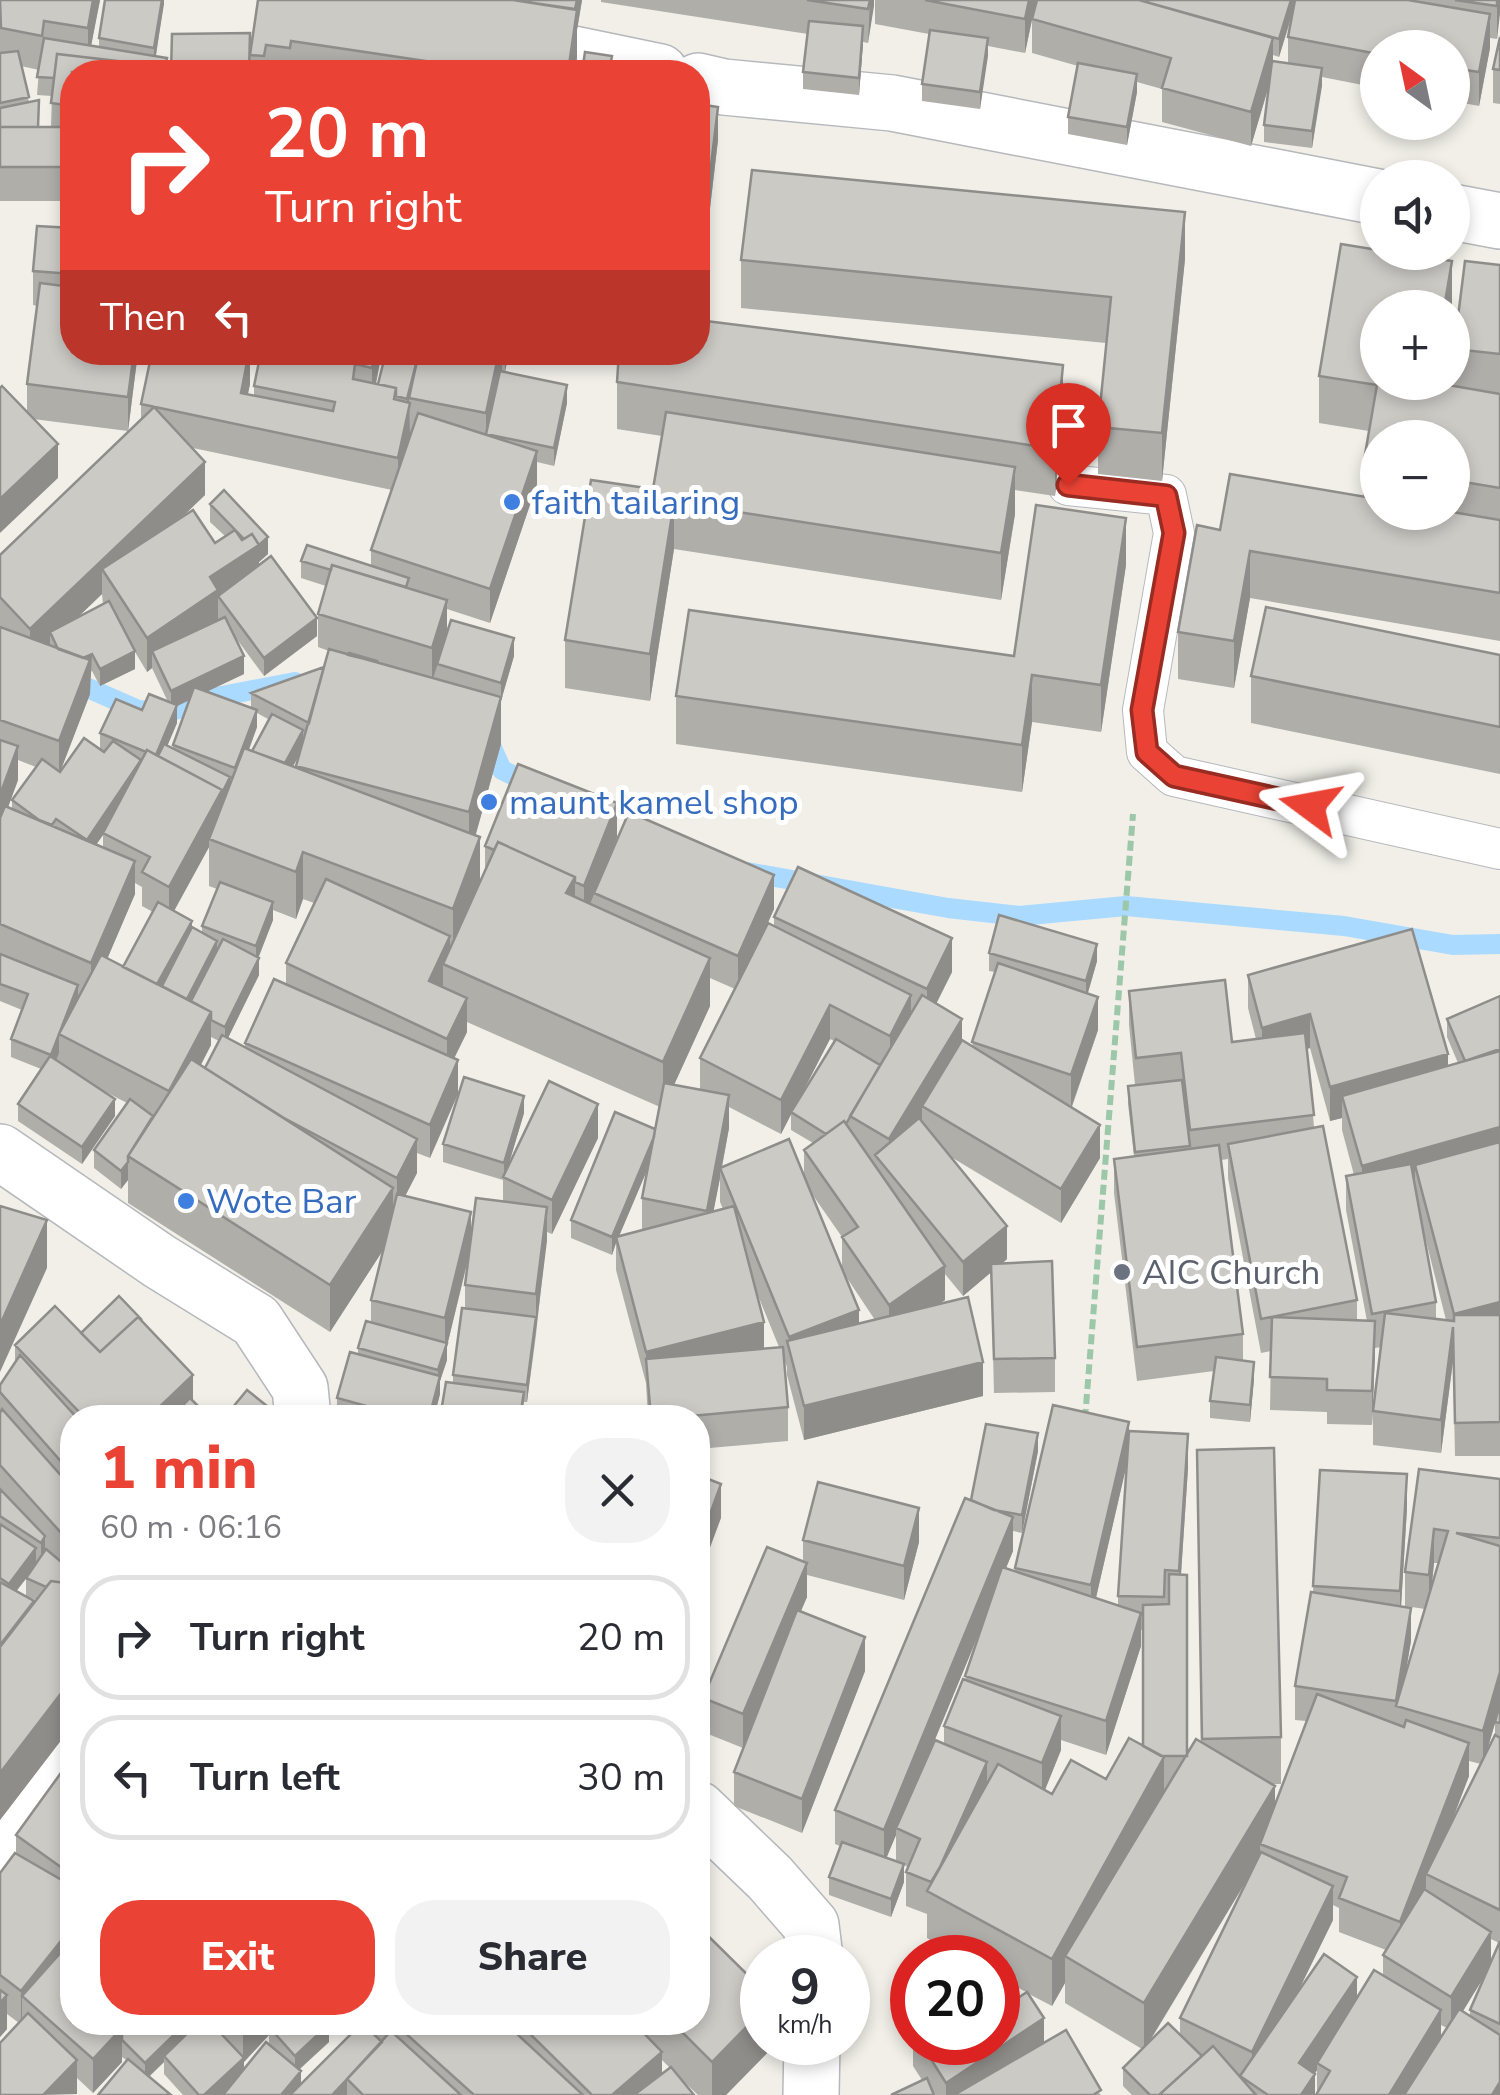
<!DOCTYPE html>
<html lang="en">
<head>
<meta charset="utf-8">
<style>
	body { margin:0; font-family:"Nunito Sans",sans-serif; background:#f2f2f3; color:#2b2b33; height:100vh; display:flex; flex-direction:column; font-size:38px; white-space:nowrap }
	* { box-sizing:border-box; margin:0 }
	p { font-size:32px; color:#7c7c81 }
	.icon { flex:none; width:55px; height:55px; fill:none; stroke:currentColor; stroke-width:2; stroke-linecap:round; stroke-linejoin:round }
	.map { position:relative; flex:1; overflow:hidden }
	.drawer { position:absolute; left:60px; top:1405px; width:650px; height:630px; display:flex; flex-direction:column; background:#fff; border-radius:40px; box-shadow:0 5px 15px #0003 }
	.drawer>* { flex:none }
	.hud { position:absolute; left:60px; top:60px; width:650px; height:305px; border-radius:40px; box-shadow:0 5px 15px #0003; background:#ea4335; color:#fff; overflow:hidden }
	.needle { width:65px; rotate:327deg }
	.tools { position:absolute; left:1360px; top:30px; display:grid; gap:20px }
	.tools a { display:grid; place-items:center; width:110px; height:110px; border-radius:50%; background:#fff; box-shadow:0 5px 15px #0003; font-size:50px }
	.speed { position:absolute; left:740px; top:1935px; display:flex; gap:20px; font-size:50px; font-weight:700; text-align:center }
	.speed>* { display:grid; place-content:center; width:130px; height:130px; border-radius:50%; background:#fff; box-shadow:0 5px 15px #0003; line-height:1 }
	.speed small { font-size:25px; font-weight:400 }
	.speed .limit { border:15px solid #d22; background:#fff; color:#111 }
	.pin { position:absolute; display:grid; place-items:center; width:85px; height:85px; color:#fff; margin:-102px -42px; border-radius:50% 50% 50% 0; rotate:-45deg; box-shadow:0 0 10px #0007 }
	.pin .icon { rotate:45deg }
	.me { position:absolute; width:110px; margin:-55px; rotate:283deg; stroke-linejoin:round; filter:drop-shadow(0 0 8px #0008) }
	.turn { display:flex; align-items:center; gap:35px; height:210px; padding:0 40px; font-size:45px }
	.turn .icon { width:130px; height:130px; stroke-width:2.5 }
	.turn b { display:block; font-size:70px; line-height:85px }
	.then { display:flex; align-items:center; height:95px; padding:0 40px; background:#0003; gap:20px; font-size:38px }
	.round { display:grid; place-items:center; flex:none; width:105px; height:105px; border-radius:40px; background:#f2f2f3 }
	.overview { display:flex; align-items:center; justify-content:space-between; height:170px; padding:0 40px }
	h1 { font-size:60px; font-weight:800; line-height:75px; color:#ea4335 }
	.primary-button { display:flex; gap:20px; margin-top:auto; padding:20px 40px }
	.primary-button a { flex:1; height:115px; border-radius:40px; background:#ea4335; color:#fff; font-size:40px; font-weight:800; line-height:115px; text-align:center }
	.primary-button a+a { background:#f2f2f3; color:#2b2b33 }
	ul { padding:0; list-style:none }
	li { display:flex; align-items:center; gap:30px; height:125px; margin:0 20px 15px; padding:0 20px; border:5px solid #e1e1e2; border-radius:40px }
	li div { flex:1 }
	li b { display:block; font-size:38px }
	li em { font-style:normal }
	.map>svg:first-child { display:block }
</style>
</head>
<body>
<div class="map">
<svg width="1500" height="2095" viewBox="0 0 1500 2095">
	<rect width="100%" height="100%" fill="#f1efe8"/>
	<g fill="none" stroke-linecap="round" stroke-linejoin="round">
		<!-- stream -->
		<path stroke="#aadaff" stroke-width="20" d="M81,685L138,710L172,711L211,698L295,682
			M486,735L502,770L535,786
			M747,872L948,908L1019,916L1126,906L1344,926L1453,945L1500,944"/>
		<defs>
			<path id="service" d="M1068,485L1166,495L1174,533L1143,710L1147,752L1174,776L1500,849"/>
			<path id="minor" d="M505,40L660,72
				M698,81L724,87L892,103L1378,197
				M1452,212L1500,221
				M0,1152L159,1261L256,1321L300,1388L303,1418
				M698,1809L770,1878L811,1925L815,1958
				M0,1863L72,1766
				M811,2095L812,2042"/>
		</defs>
		<!-- service casing -->
		<use href="#service" stroke="#b5b8bc" stroke-width="42"/>
		<!-- minor casing -->
		<use href="#minor" stroke="#b5b8bc" stroke-width="58"/>
		<!-- path -->
		<path stroke="#9cc7a9" stroke-width="6" stroke-dasharray="10 5" stroke-linecap="butt" d="M1085,1419L1133,814"/>
		<!-- service -->
		<use href="#service" stroke="#fff" stroke-width="40"/>
		<!-- minor -->
		<use href="#minor" stroke="#fff" stroke-width="55"/>
	</g>
	<!-- wall -->
	<path fill="#afaea9" fill-rule="evenodd" d="M0,0H100L91,45L99,46V38L164,0L156,56L167,72H72V201H0ZM21,66L39,70L37,95L52,96L51,127H39L29,102Z
		M258,0H582L577,30V57L575,72H250V52Z
		M601,0H874L868,43L863,42L859,95L803,89V72L808,34L601,2Z
		M875,0H1036L1033,15L1142,1L1146,2V0H1500L1497,39L1490,38V48L1479,106L1452,101V48H1378V88L1322,77L1312,148L1264,142V125L1269,86L1251,146L1162,122V89L1137,82V92L1127,145L1068,134V117L1078,66L1032,53V20L1025,53L988,46L980,109L922,101V84L929,34L875,24ZM1293,13L1288,37V63L1273,61V55L1279,57Z
		M1500,37V104L1493,103V69Z
		M698,104L718,140L708,225H705L698,320L1063,413L1055,496L1015,490V514L1001,600L674,549L650,701L565,688V640L653,489L662,436L617,429V382L698,352Z
		M72,228V352H138L128,431L33,419L58,478L27,413V384L37,306L33,305V271Z
		M1185,259L1162,481L1098,474V427L1106,343L741,308V260Z
		M1500,265V641L1250,598L1234,688L1178,679V632L1220,530L1363,497V466L1369,431L1319,423V376L1452,308L1439,384L1454,386V349ZM1378,438H1452V512H1378Z
		M147,352H382L376,384H378L386,352H509L505,372L567,403L554,466L537,462V484L490,623L447,609V633L514,656L501,700V744L475,836L480,882L485,870V846L617,837L605,868L774,909L762,936L774,926V917L952,972L936,1004L962,1041L972,1046L995,972L989,971V953L1097,961L1088,993L1098,1030L1072,1107L1100,1158L1061,1223L951,1157L1007,1259L1002,1264L1055,1358V1392L994,1393L991,1272L963,1296L945,1274V1300L938,1304L983,1396L804,1440L787,1375V1367L784,1359L788,1407V1441L698,1449V1418H648L646,1383L616,1270V1243L612,1255L571,1238V1220L655,1129L660,1107L467,1022V1032L454,1058L430,1158L417,1153V1173L405,1196L471,1233L503,1202V1180L443,1162V1144L524,1113L508,1167L598,1138L552,1234L547,1232L536,1335L527,1402H524L523,1418H346L337,1415V1398L358,1354V1348L371,1322V1300L384,1248L330,1332L128,1203V1180L121,1189L94,1168V1150L127,1103L102,1090L115,1116L82,1164L18,1121V1104L41,1069L11,1057V1039L22,1010L0,1001V555L141,420V404L150,358H147ZM250,360L259,362L254,386V395L248,394L250,384ZM193,448L392,490L371,550V566L301,561V578L326,586L318,614V647L329,651L324,667L251,693V708L207,691L244,674L233,634L264,676L317,636L259,565V562L268,554L210,504V522L225,536L215,543L183,516L205,495ZM102,594L103,604L77,618ZM135,652L147,672L152,668L168,702L142,710L100,733V749L60,771L90,694V672L92,671L100,686L135,669ZM190,700L173,745V749L167,746L177,723V706ZM257,713L268,719L252,751L249,750L257,727ZM301,751L296,768L293,766ZM18,760L36,767L12,800V808L8,807L18,780ZM103,835V847L96,844ZM209,847V886L217,889L202,926V933L192,928L174,911ZM135,883L142,887V906L153,912L123,967L107,958L135,894ZM303,899L314,903L286,963V984L245,1043V1048L228,1038L259,975L258,957L273,920V910L296,919ZM710,978L735,989L700,1058V1089L674,1085L710,1006ZM211,1037L219,1041L205,1068L201,1065L211,1045ZM830,1039L834,1041L798,1101ZM729,1107L781,1134L791,1114V1130L813,1143L804,1150V1176L722,1167L729,1128ZM647,1169L642,1198V1230L619,1236ZM720,1178V1202L723,1209L713,1212ZM812,1194L842,1237V1268ZM468,1260L465,1285V1308L453,1375V1383L441,1412H435L440,1394V1381L447,1360V1346ZM845,1275L875,1320L859,1324ZM755,1288L779,1347L764,1349Z
		M1126,565L1101,732L1032,722L1022,792L676,744V696L1014,656Z
		M1500,655V774L1251,723V676Z
		M1248,975L1448,1066L1458,1063L1447,1037V1019L1500,996V1456H1455L1453,1361L1441,1453L1373,1445V1411L1381,1347L1375,1348L1372,1425L1327,1424V1412L1270,1410L1271,1351L1261,1353L1228,1178V1159L1221,1160L1243,1334V1360L1254,1379L1250,1422L1210,1418V1401L1214,1371L1137,1381L1114,1193V1159L1134,1156L1128,1104V1086L1135,1085L1129,1025V991L1232,1042L1256,1039L1248,1008ZM1310,1048L1330,1121L1342,1118V1130L1354,1175L1346,1176V1210L1367,1321L1357,1320V1300L1314,1127L1307,1049ZM1422,1225L1446,1320L1436,1319V1302Z
		M81,1333L193,1401L210,1418H72V1726L0,1820V1385L15,1363V1345ZM26,1579V1596L36,1600L34,1603L16,1591Z
		M1129,1438L1188,1468L1181,1575L1187,1754L1201,1743L1197,1450L1281,1737V1784H1271L1275,1805L1306,1721L1295,1720V1686L1313,1592L1320,1470L1407,1508L1401,1606L1411,1641L1405,1675L1425,1609L1405,1606V1572L1419,1469L1500,1479V2095L1317,2092V2070L1315,2074V2095H1132L1123,2086V2068L1142,2049L1065,2003V1983L1052,2006L1027,1993L1044,2043L1101,2095H891L922,2080L913,2066V2042H998V1958H962L927,1938V1914L906,1906V1872L908,1867L904,1865V1882L891,1917L829,1895V1877L840,1846L835,1844V1810L971,1500L1038,1451L1022,1533L1013,1531V1551L1006,1568L1015,1571V1568ZM1127,1462L1118,1596V1605L1096,1598ZM1434,1563H1438L1432,1585ZM984,1621L965,1680L944,1726V1744L930,1751ZM1141,1630H1143V1746L1106,1779L1052,1794L1045,1790L1061,1750V1740L1106,1755L1141,1646ZM1495,1723V1735L1486,1753ZM1469,1761L1481,1764L1449,1828L1469,1776ZM896,1835V1862L886,1858ZM1250,1875L1180,2018V2035L1150,2041ZM1333,1905L1339,1908V1932L1386,1950L1383,1955V1974L1357,1998L1297,1993L1333,1920ZM1491,1939L1499,1943L1491,1962ZM1486,1974L1470,2010V2016L1462,2012ZM1008,1982L1026,1992L1013,2001ZM1441,2025L1447,2028L1441,2037Z
		M803,1540L919,1542L904,1600L807,1575V1597L800,1612L865,1671L802,1833L734,1806V1772L743,1748L703,1732V1698L803,1562Z
		M72,1760V2022L219,2032V2022H327L329,2042L299,2070L301,2084L373,2033V2022H698L773,2042V2047L726,2095H698L681,2079L694,2095H183L164,2074V2062L149,2077L122,2057V2062L93,2093L77,2078V2094L19,2023L7,2014V2029L0,2037V1873L16,1854V1835ZM269,2035V2044L244,2069V2062ZM662,2060L670,2068L662,2074Z"/>
	<!-- shaded-wall -->
	<path fill="#8f8d8a" d="M93,0H100L88,62V28Z
		M162,0H164V4L154,66V48Z
		M577,0H582L577,30V57L575,72H568Z
		M870,0H874V6L868,43Z
		M1029,0H1036L1025,53V19Z
		M1291,0H1296L1279,57V39Z
		M1497,0H1500V14L1497,39Z
		M1490,14V48L1479,106V72Z
		M863,26V44L859,95V78Z
		M988,38V56L980,109V92Z
		M1273,38V71L1251,146V112Z
		M1322,68V86L1312,148V131Z
		M1137,74V92L1127,145V127Z
		M718,107V140L708,225V191Z
		M705,192V239L698,321V274Z
		M1185,212V259L1162,481V433Z
		M1452,261V308H1444Z
		M134,352H138L128,431V397Z
		M250,352V384L241,426V393Z
		M376,352H382L372,402V368Z
		M419,352L409,398L410,436L398,491V458L407,417V399Z
		M499,352H502V371L486,447V413Z
		M505,352H509L505,372Z
		M1063,365V413L1055,496V449Z
		M567,385V403L554,466V448Z
		M58,444V478L0,533V499Z
		M537,451V484L490,623V589Z
		M205,462V495L112,584L102,569V594L54,640L50,632V644L30,663V629Z
		M1015,467V514L1001,600V553Z
		M674,502V549L650,701V654Z
		M1126,518V565L1101,732V685Z
		M268,537V554L259,562V579L218,596V624L152,651V668L147,672V638L210,577Z
		M1250,551V598L1234,688V641Z
		M447,600V634L432,682V648Z
		M317,618V636L264,676V658Z
		M514,638V656L501,701V683Z
		M135,651V669L100,686V669Z
		M92,654L90,694L59,775V741L67,666Z
		M244,656V674L177,706V723L158,768L156,756L171,709V691Z
		M1032,675V722L1022,792V745Z
		M501,697V744L469,859V812Z
		M257,710V727L235,786V768Z
		M303,730V748L273,803V785Z
		M18,746V780L0,829V795Z
		M142,761V779L87,858V840Z
		M230,777V795L209,839V847L169,920V887Z
		M617,803V837L584,919V886Z
		M480,837V884L453,956V909Z
		M303,852V899L296,919V872Z
		M135,861V894L91,997V963Z
		M774,875V909L738,990V956Z
		M575,877V924L566,893Z
		M273,902V920L256,964V946Z
		M192,921V938L162,993L154,990Z
		M450,936V967L443,964V985L429,1015V981Z
		M952,938V972L927,1022V989Z
		M217,941V958L191,1010L184,1005Z
		M1097,944V961L1086,999V981Z
		M259,958V975L225,1044V1027Z
		M710,958V1006L663,1109V1062Z
		M78,985V1002L59,1034Z
		M911,995V1029L890,1070V1036Z
		M1098,997V1030L1071,1108V1075Z
		M467,998V1032L447,1073V1039Z
		M830,1005V1039L781,1134V1100Z
		M211,1012V1045L169,1125V1091Z
		M1310,1014V1048L1262,1061V1028Z
		M962,1019V1053L922,1106V1119L889,1173V1139Z
		M59,1035V1053L51,1073V1055Z
		M1448,1054V1088L1342,1096V1118L1330,1121V1087Z
		M458,1060V1094L430,1158V1125Z
		M729,1095V1128L721,1171L720,1168V1178L707,1245V1211Z
		M524,1096V1113L504,1180V1163Z
		M115,1099V1116L82,1164V1147Z
		M598,1104V1138L552,1234V1200Z
		M1100,1125V1158L1061,1223V1189Z
		M1500,1127V1161L1415,1165V1185L1362,1200V1166Z
		M657,1129V1147L617,1241L616,1237V1243L612,1255V1237Z
		M417,1139V1173L397,1212V1178Z
		M128,1162V1180L121,1189V1171Z
		M393,1188V1235L330,1332V1285Z
		M547,1207V1241L527,1402V1385L536,1319V1294Z
		M471,1212V1246L447,1346V1360L440,1381V1394L434,1418H429L438,1383V1370L445,1347V1318Z
		M47,1220V1268L0,1372V1325Z
		M1007,1226V1259L963,1296V1262Z
		M945,1266V1300L889,1339V1305Z
		M1500,1302V1336L1454,1314Z
		M859,1310V1343L789,1348V1337Z
		M1375,1321V1355L1372,1425V1391Z
		M764,1322V1355L646,1368V1352Z
		M1453,1327V1361L1441,1453V1420Z
		M983,1362V1396L804,1440V1406Z
		M1254,1362V1379L1250,1422V1405Z
		M193,1375V1409L184,1418H148Z
		M1129,1422V1455L1091,1619V1585Z
		M1038,1433V1451L1022,1533V1515Z
		M1188,1434V1468L1179,1604V1571Z
		M1407,1474V1508L1400,1624V1591Z
		M721,1484V1518L698,1580V1547Z
		M919,1508V1542L904,1600V1566Z
		M1013,1517V1551L898,1829L896,1828V1835L884,1864V1830Z
		M1434,1529V1563L1429,1609V1575Z
		M45,1536V1554L41,1560V1543Z
		M36,1548V1565L9,1601V1584Z
		M807,1563V1597L743,1748V1714Z
		M72,1571V1588L60,1593Z
		M1411,1608V1641L1400,1707L1396,1706V1735V1701Z
		M1141,1613V1646L1106,1755V1721Z
		M865,1637V1671L802,1833V1799Z
		M1500,1672V1706L1483,1765V1731Z
		M72,1679V1726L0,1820V1773Z
		M1061,1716V1750L1042,1797V1763Z
		M1469,1743V1776L1431,1876L1426,1874V1887L1400,1955V1922Z
		M1164,1757V1804L1065,1956V1983L1052,2006V1959Z
		M987,1762V1795L933,1883Z
		M1275,1786V1833L1260,1844V1858L1144,2050V2003Z
		M904,1864V1882L891,1917V1899Z
		M1333,1886V1920L1252,2086V2052Z
		M72,1927V1961L22,1996V2023L21,2025V1991Z
		M1491,1932V1965L1451,2031V1997Z
		M1357,1977V2010L1317,2063V2070L1300,2095L1299,2063Z
		M1013,1987V2005L998,2023V2005Z
		M7,1995V2029L0,2037V2003Z
		M1441,2010V2044L1410,2095H1389Z
		M762,2011V2042H773V2047L726,2095H712V2062Z
		M1044,2018V2052L979,2095H946V2083Z
		M187,2022H201L164,2056V2062L145,2080V2063Z
		M249,2022H280L269,2027V2035L244,2062V2076L223,2095H204L243,2058V2029Z
		M329,2024V2042L295,2073V2056Z
		M122,2028V2062L93,2093V2059Z
		M662,2052V2086L651,2095H612Z
		M77,2060V2094L43,2095Z
		M301,2071V2088L296,2095H281Z
		M1315,2074V2095H1301Z
		M347,2079V2095H331Z
		M1500,2082V2095H1492Z"/>
	<!-- building -->
	<path fill="#cccac5" stroke="#8f8d8a" stroke-width="2.5" d="M0,0H93L88,28L44,21L42,36L1,28Z
		M105,0H162L154,48L99,38Z
		M258,0H513L577,10L568,72H499L291,41L290,48L266,45L264,56L250,55Z
		M513,0H577L575,9Z
		M807,0H870L868,9Z
		M925,0H1029L1025,19Z
		M1037,0H1139L1273,38L1251,112L1162,88L1171,58L1032,19Z
		M1146,0H1291L1279,39L1146,2Z
		M1295,0H1408L1490,14L1479,72L1452,68V48H1378V54L1288,37Z
		M1455,0H1497V6Z
		M809,21L863,26L859,78L803,72Z
		M930,30L988,38L980,92L922,84Z
		M250,33L249,72H171L172,34Z
		M1500,37V70L1493,69Z
		M44,38L167,58L163,72H161V66L57,54L54,78L37,77Z
		M18,51L29,97L0,103V53Z
		M585,52L612,56L609,72H582Z
		M57,54L161,66V72H72V106L51,103Z
		M1272,61L1322,68L1312,131L1264,125Z
		M1078,63L1137,74L1127,127L1068,117Z
		M39,100L38,127H0V108Z
		M698,104L718,107L708,191L698,190Z
		M0,127H72V167H0Z
		M752,170L1185,212L1162,433L1098,427L1111,297L741,260Z
		M698,191L705,192L698,274Z
		M37,226L72,228V274L33,271Z
		M1341,244L1378,250V252H1395L1452,261L1444,308H1378V382H1431L1500,394V488L1452,480V438H1378V468L1363,466L1377,385L1319,376Z
		M1465,261L1500,265V354L1454,349Z
		M40,283L72,287V352H134L128,397L27,384Z
		M698,320L1063,365L1055,449L617,382L619,352H698Z
		M152,352H249L241,393L333,411L335,402L254,386L261,352H376L372,368L355,364L353,379L396,388L394,399L410,403L398,458L141,404Z
		M386,352H419L407,399L396,396V388L378,384Z
		M419,352H499L486,413L409,398Z
		M500,371L567,385L554,448L486,434Z
		M2,386L58,444L0,499V388Z
		M154,407L205,462L30,629L0,597V555Z
		M666,412L1015,467L1001,553L674,502L650,654L565,640L591,480L653,489Z
		M418,413L537,451L490,589L371,550Z
		M1230,474L1378,499V512H1452L1500,520V593L1250,551L1234,641L1178,632L1197,525L1220,530Z
		M224,490L268,537L259,545L252,534L244,539L210,504Z
		M1036,505L1126,518L1101,685L1032,675L1022,745L676,696L689,610L1014,656Z
		M193,510L215,543L235,530L242,540L252,534L259,545L210,577L218,590L147,638L102,569Z
		M307,545L409,578L406,587L332,565L331,570L301,561Z
		M271,556L317,618L264,658L218,596Z
		M332,565L447,600L432,648L318,614Z
		M109,601L135,651L100,669L92,654L83,658L58,649L50,632Z
		M1266,607L1500,655V727L1251,676Z
		M225,617L244,656L171,691L152,651Z
		M451,620L514,638L501,683L437,664Z
		M0,627L90,660L59,741L0,720Z
		M329,649L501,697L469,812L296,766Z
		M349,653L377,661V662L348,655Z
		M324,667L309,723L251,693Z
		M194,687L257,710L235,768L173,745Z
		M149,694L177,705L156,755L147,750L146,752L100,733L116,699L142,710Z
		M272,714L303,730L285,763L252,751Z
		M84,738L104,752L113,741L141,760L87,840L56,819L52,825L39,820L12,800L42,759L60,772Z
		M0,740L18,746L0,795Z
		M164,744L230,777L222,793V790L158,756Z
		M244,748L480,837L453,909L303,852L296,872L209,839Z
		M147,750L222,790L169,887L142,872L150,857L103,833Z
		M518,764L617,803L584,886L575,882V877L498,842L494,850L485,846Z
		M5,806L135,861L91,963L0,924V818Z
		M629,812L774,875L738,956L594,893Z
		M498,842L575,877L566,893L710,958L663,1062L443,964Z
		M798,867L952,938L927,989L774,917Z
		M326,879L450,936L429,981L467,998L447,1039L286,963Z
		M220,882L273,902L256,946L202,926Z
		M158,902L192,921L157,984L123,967Z
		M999,915L1097,944L1086,981L989,953Z
		M768,923L911,995L890,1036L830,1005L781,1100L700,1058Z
		M192,927L217,941L187,999L162,986Z
		M1412,929L1448,1054L1330,1087L1310,1014L1262,1028L1248,975Z
		M223,939L259,958L225,1027L211,1020V1012L191,1001Z
		M0,954L78,985L51,1055L11,1039L28,994L0,984Z
		M101,955L211,1012L169,1091L59,1034Z
		M998,963L1098,997L1071,1075L972,1042Z
		M274,979L458,1060L430,1125L245,1043Z
		M1225,980L1232,1042L1305,1033L1314,1115L1190,1130L1181,1053L1136,1058L1129,991Z
		M922,995L962,1019L889,1139L850,1116Z
		M1500,996V1049L1465,1061L1447,1019Z
		M222,1035L417,1139L397,1178L284,1118L205,1068Z
		M836,1039L880,1065L846,1124L844,1121L826,1134L791,1112Z
		M962,1040L1100,1125L1061,1189L922,1106Z
		M1500,1051V1127L1362,1166L1342,1096Z
		M50,1056L115,1099L82,1147L18,1104Z
		M191,1059L393,1188L330,1285L128,1156Z
		M464,1077L524,1096L504,1163L443,1144Z
		M1182,1080L1190,1146L1135,1152L1128,1086Z
		M549,1081L598,1104L552,1200L503,1177Z
		M664,1083L729,1095L707,1211L642,1198Z
		M130,1099L153,1116L128,1156V1162L121,1171L94,1150Z
		M615,1112L655,1129L654,1137L612,1237L571,1220Z
		M919,1118L1007,1226L963,1262L875,1155Z
		M844,1121L945,1266L889,1305L842,1237L858,1227L804,1150Z
		M1323,1126L1357,1300L1261,1319L1228,1144Z
		M789,1139L859,1310L789,1337L720,1168Z
		M1500,1142V1302L1454,1314L1415,1165Z
		M1219,1145L1243,1334L1137,1347L1114,1159Z
		M1411,1164L1436,1302L1372,1314L1346,1176Z
		M397,1194L471,1212L445,1318L371,1300Z
		M476,1198L547,1207L536,1294L465,1285Z
		M0,1206L47,1220L0,1325Z
		M734,1206L764,1322L646,1352L616,1237Z
		M1052,1261L1055,1358L994,1359L991,1264Z
		M119,1296L142,1320L138,1317L100,1352L81,1333Z
		M968,1297L983,1362L804,1406L787,1341Z
		M55,1306L100,1352L138,1317L193,1375L148,1418H85L15,1345Z
		M462,1308L536,1317L527,1385L453,1375Z
		M1385,1313L1454,1321V1315H1500V1422L1455,1423L1453,1327L1441,1420L1373,1411Z
		M1272,1317L1375,1321L1372,1391L1327,1390V1379L1270,1377Z
		M366,1321L447,1343L438,1370L358,1348Z
		M783,1347L788,1407L669,1418H651L646,1359Z
		M350,1352L440,1376L429,1418H410L337,1398Z
		M20,1355L77,1418H72V1474L0,1392V1385Z
		M1216,1357L1254,1362L1250,1405L1210,1401Z
		M446,1382L524,1392L520,1417L441,1412Z
		M247,1390L282,1418H224Z
		M190,1398L210,1418H171Z
		M1053,1405L1129,1422L1091,1585L1015,1568Z
		M2,1409L72,1488V1545L0,1465V1413Z
		M430,1412L523,1418H430Z
		M986,1424L1038,1433L1022,1515L994,1510L971,1500Z
		M1129,1431L1188,1434L1179,1571L1165,1570L1164,1597L1118,1596Z
		M1274,1448L1281,1737L1202,1739L1197,1450Z
		M1419,1469L1500,1479V1538L1456,1533L1500,1546V1672L1483,1731L1396,1706L1448,1531L1434,1529L1429,1575L1405,1572Z
		M1320,1470L1407,1474L1400,1591L1313,1586Z
		M698,1475L721,1484L698,1547Z
		M818,1482L919,1508L904,1566L803,1540Z
		M0,1489L45,1536L41,1543L0,1516Z
		M965,1498L1013,1517L884,1830L835,1810Z
		M0,1524L36,1548L9,1584L0,1578Z
		M767,1547L807,1563L743,1714L703,1698Z
		M46,1549L72,1571L65,1583L51,1581L46,1587L26,1578Z
		M1002,1567L1141,1613L1106,1721L965,1676Z
		M1169,1574L1187,1575V1756H1161L1143,1746V1605L1169,1604Z
		M51,1581L72,1584V1679L0,1773V1647Z
		M0,1582L34,1601L0,1645Z
		M1311,1592L1411,1608L1396,1701L1295,1686Z
		M797,1610L865,1637L802,1799L734,1772Z
		M963,1679L1061,1716L1042,1763L944,1726Z
		M1317,1694L1404,1727L1406,1720L1469,1743L1400,1922L1339,1898L1347,1877L1260,1844Z
		M1500,1703V1723L1495,1722Z
		M1495,1735L1500,1738V1910L1426,1874Z
		M1129,1738L1164,1757L1052,1959L927,1891L998,1764L1052,1794L1071,1760L1106,1779Z
		M1196,1739L1275,1786L1144,2003L1065,1956Z
		M935,1740L987,1762L940,1867L931,1882L906,1872L920,1839L896,1828Z
		M71,1759L72,1760V1875L16,1835Z
		M842,1842L904,1864L891,1899L829,1877Z
		M1261,1852L1333,1886L1252,2052L1180,2018Z
		M15,1853L72,1886V1927L21,1991L0,1975V1873Z
		M1424,1889L1491,1932L1451,1997L1383,1955Z
		M698,1926L762,1989V2011L712,2062L672,2022H698Z
		M72,1940V2022H116L122,2028L93,2059L22,1996Z
		M1500,1941V2024L1470,2010Z
		M1324,1954L1357,1977L1299,2063L1315,2074L1301,2095H1268L1240,2076Z
		M1374,1970L1441,2010L1389,2095H1316L1330,2071L1317,2063Z
		M998,1973L1013,1987L998,2005Z
		M0,1990L7,1995L0,2003Z
		M1027,1992L1044,2018L946,2083L920,2042H998V2011Z
		M1459,2009L1500,2035V2082L1492,2095H1404Z
		M28,2013L77,2060L43,2095H0V2043Z
		M116,2022H187L145,2063L122,2040V2028Z
		M199,2022H210L244,2058L204,2095H199L164,2056Z
		M237,2022H249L243,2029Z
		M273,2022H327L329,2024L295,2056L269,2027Z
		M393,2022H504L583,2095H474Z
		M518,2022H633L662,2052L612,2095H592Z
		M362,2023L382,2042L332,2095H290Z
		M1168,2023L1202,2056L1159,2095H1150L1123,2068Z
		M1066,2030L1101,2090L1093,2095H954Z
		M391,2031L461,2095H363L347,2079Z
		M266,2042L301,2071L281,2095H223Z
		M1213,2046L1256,2095H1159Z
		M128,2059L171,2095H98Z
		M671,2067L694,2095H634Z
		M927,2078L934,2095H891Z"/>
	<g fill="none" stroke-linecap="round" stroke-linejoin="round">
		<defs>
			<path id="route" d="M1068,485L1166,496L1174,533L1142,710L1147,752L1174,776L1310,806"/>
		</defs>
		<!-- route casing -->
		<use href="#route" stroke="#982c22" stroke-width="25"/>
		<!-- route -->
		<use href="#route" stroke="#ea4335" stroke-width="18"/>
	</g>
	<!-- markers -->
	<g fill="#3f7fe0" stroke="#fff" stroke-width="4">
		<circle cx="512" cy="502" r="10"/>
		<circle cx="489" cy="802" r="10"/>
		<circle cx="186" cy="1201" r="10"/>
	</g>
	<circle fill="#6b7280" stroke="#fff" stroke-width="4" cx="1122" cy="1272" r="10"/>
	<g text-anchor="middle" stroke-width="10" stroke-linejoin="round" paint-order="stroke">
		<!-- shop labels -->
		<g font-size="35" fill="#366cbe" stroke="#fff" text-anchor="start">
			<text x="532" y="514">faith tailaring</text>
			<text x="509" y="814">maunt kamel shop</text>
			<text x="206" y="1213">Wote Bar</text>
		</g>
		<!-- worship labels -->
		<g font-size="35" fill="#5b616d" stroke="#fff" text-anchor="start">
			<text x="1142" y="1284">AIC Church</text>
		</g>
	</g>
</svg>
<div class="tools">
<a><svg class="needle" viewBox="-14 -14 28 28"><path d="M0-13l5 13h-10z" fill="#e53935"/><path d="M0 13l5-13h-10z" fill="#7c7c81"/></svg></a>
<a><svg class="icon" aria-label="sound" viewBox="0 0 24 24"><path d="M4 9h4l5-4v14l-5-4H4zM17 9q2 3 0 6"/></svg></a>
<a>+</a>
<a>−</a>
</div>
<div class="speed"><div>9<small>km/h</small></div><div class="limit">20</div></div>
<div class="pin" style="left:1068px;top:485px;background:#d93025"><svg class="icon" aria-label="arrive" viewBox="0 0 24 24"><path d="M6 21V4h12l-3 4 3 4H6"/></svg></div>
<svg class="me" style="left:1310px;top:806px" viewBox="-20 -20 40 40"><path d="M0-17L14 15 0 8-14 15z" fill="#ea4335" stroke="#fff" stroke-width="4"/></svg>
<div class="hud">
<div class="turn"><svg class="icon" aria-label="right" viewBox="0 0 24 24"><path d="M7 20v-9h11M14 6l5 5-5 5"/></svg><div><b>20 m</b>Turn right</div></div>
<div class="then">Then<svg class="icon" aria-label="left" viewBox="0 0 24 24"><path d="M17 20v-9H6M10 6l-5 5 5 5"/></svg></div>
</div>
<section class="drawer">
<div class="overview"><div><h1>1 min</h1><p>60 m · 06:16</p></div><a class="round"><svg class="icon" aria-label="close" viewBox="0 0 24 24"><path d="M6 6l12 12M18 6L6 18"/></svg></a></div>
<ul>
<li><svg class="icon" aria-label="right" viewBox="0 0 24 24"><path d="M7 20v-9h11M14 6l5 5-5 5"/></svg><div><b>Turn right</b></div><em>20 m</em></li>
<li><svg class="icon" aria-label="left" viewBox="0 0 24 24"><path d="M17 20v-9H6M10 6l-5 5 5 5"/></svg><div><b>Turn left</b></div><em>30 m</em></li>
</ul>
<div class="primary-button"><a>Exit</a><a>Share</a></div>
</section>
</div>
</body>
</html>
